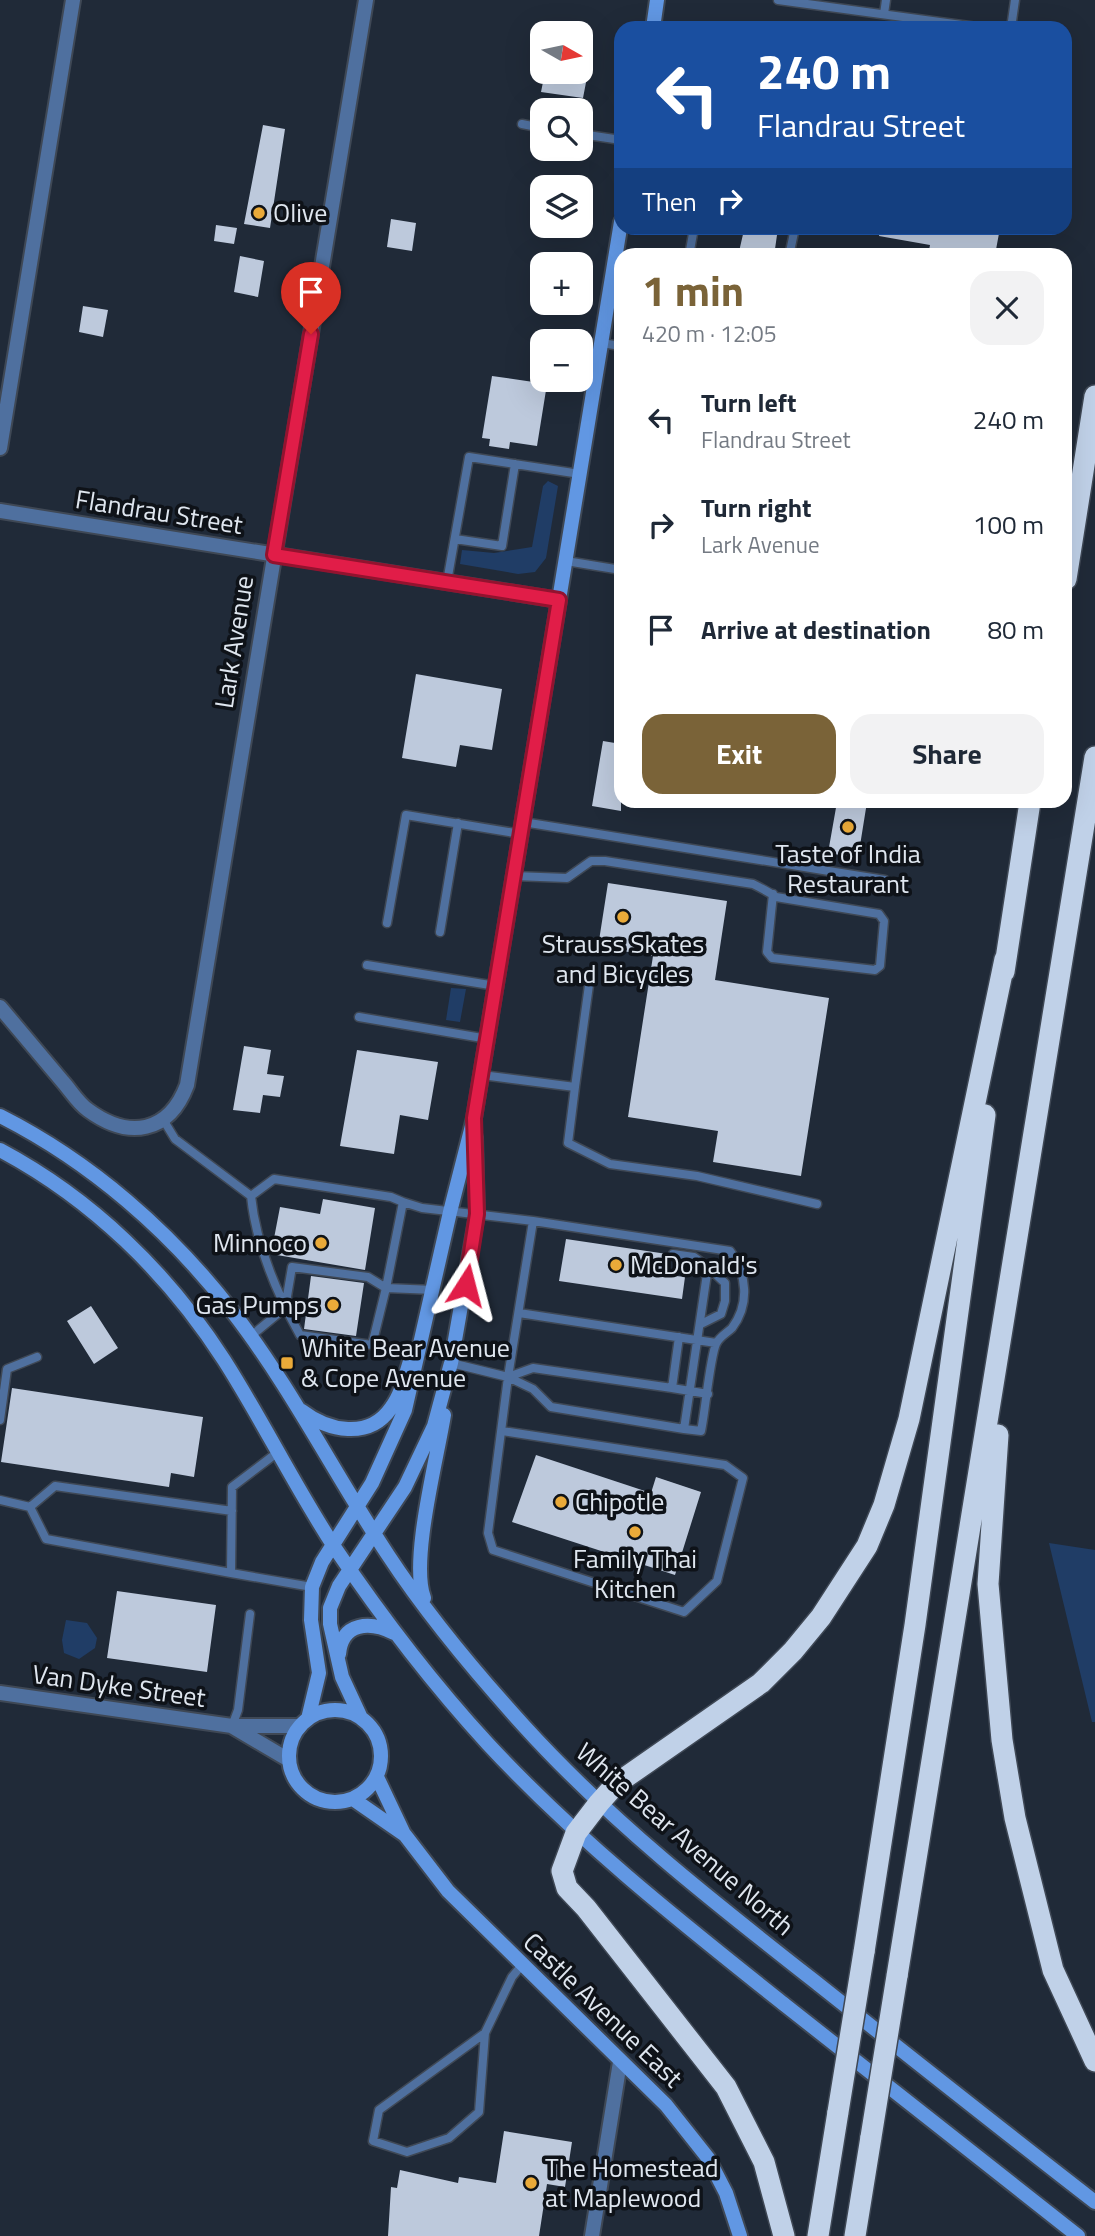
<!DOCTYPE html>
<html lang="en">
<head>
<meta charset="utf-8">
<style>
	body { margin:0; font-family:"Titillium Web",sans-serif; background:#f2f2f3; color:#1f2937; height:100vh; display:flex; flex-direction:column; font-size:26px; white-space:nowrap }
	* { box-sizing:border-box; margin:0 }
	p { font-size:23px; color:#747a83 }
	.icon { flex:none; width:38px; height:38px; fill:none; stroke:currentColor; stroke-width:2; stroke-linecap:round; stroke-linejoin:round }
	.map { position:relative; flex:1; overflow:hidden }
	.panel { position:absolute; left:614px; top:248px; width:458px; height:560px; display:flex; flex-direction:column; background:#fff; border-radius:21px; box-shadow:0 7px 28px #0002 }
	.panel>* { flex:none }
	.banner { position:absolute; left:614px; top:21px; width:458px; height:214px; border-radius:21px; box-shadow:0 7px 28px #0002; background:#1a4fa0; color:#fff; overflow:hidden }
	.needle { width:46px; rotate:99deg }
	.fabs { position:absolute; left:530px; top:21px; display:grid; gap:14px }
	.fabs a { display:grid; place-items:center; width:63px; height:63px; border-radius:14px; background:#fff; box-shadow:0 7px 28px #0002; font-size:35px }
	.pin { position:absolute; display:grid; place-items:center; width:60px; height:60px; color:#fff; margin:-72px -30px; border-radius:50% 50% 50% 0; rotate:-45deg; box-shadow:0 0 7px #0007 }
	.pin .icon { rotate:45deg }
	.me { position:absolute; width:77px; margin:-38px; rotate:9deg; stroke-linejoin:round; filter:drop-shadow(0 0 5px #0008) }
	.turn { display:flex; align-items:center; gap:24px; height:147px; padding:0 28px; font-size:32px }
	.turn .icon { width:91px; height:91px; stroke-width:2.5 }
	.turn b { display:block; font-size:49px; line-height:60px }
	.then { display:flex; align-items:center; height:66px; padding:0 28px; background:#0003; gap:14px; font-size:26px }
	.round { display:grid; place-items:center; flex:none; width:74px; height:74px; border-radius:21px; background:#f2f2f3 }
	.summary { display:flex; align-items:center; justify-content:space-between; height:119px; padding:0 28px }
	h1 { font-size:42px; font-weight:700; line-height:52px; color:#7a6338 }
	.primary-button { display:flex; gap:14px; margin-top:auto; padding:14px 28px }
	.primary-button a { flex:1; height:80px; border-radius:21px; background:#7a6338; color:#fff; font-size:28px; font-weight:700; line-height:80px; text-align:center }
	.primary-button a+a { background:#f2f2f3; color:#1f2937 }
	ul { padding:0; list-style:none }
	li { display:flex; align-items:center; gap:21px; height:105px; padding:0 28px }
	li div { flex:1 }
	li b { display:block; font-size:26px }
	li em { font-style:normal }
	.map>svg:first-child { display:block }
</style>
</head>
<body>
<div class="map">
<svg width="1095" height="2236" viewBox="0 0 1095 2236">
	<rect width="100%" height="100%" fill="#202a38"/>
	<!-- green -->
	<path fill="#203d66" d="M548,481L558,486L546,558L535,572L518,574L460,564L462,550L494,553L532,547L543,486Z
		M451,988L466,989L460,1022L446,1020Z
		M1049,1543L1095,1550V1722H1092Z
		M66,1620L87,1623L97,1638L95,1648L79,1659L64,1653L62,1640Z"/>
	<!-- building -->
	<path fill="#bdc9dc" d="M545,72H588L583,98L541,92Z
		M263,125L285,129L270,228L244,224Z
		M391,219L416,223L412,251L387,247Z
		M216,225L237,228L234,244L214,241Z
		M880,228H1000L995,255L967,253V256H928L930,245L879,236Z
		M744,230L777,235L774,256H738Z
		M240,256L264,261L258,297L234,292Z
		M83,306L108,310L103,337L79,332Z
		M492,376L547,384L537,446L510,442L509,449L489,446L490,439L482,438Z
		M416,674L502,689L492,750L460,745L456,767L402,758Z
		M603,741L621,744V811L592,806Z
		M837,802H867L858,858L828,853Z
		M608,883L727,901L715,980L829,998L801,1176L713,1162L718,1131L628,1117L653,956L598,947Z
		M244,1046L271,1050L267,1074L284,1076L280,1097L263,1095L260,1113L233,1110Z
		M357,1050L438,1062L428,1120L400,1115L394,1154L340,1146Z
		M323,1199L375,1208L365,1270L271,1254L280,1207L320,1214Z
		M566,1239L667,1254L670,1260L668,1275L685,1277L682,1299L559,1281Z
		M311,1276L364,1283L356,1336L304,1329Z
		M91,1306L118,1348L94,1364L67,1321Z
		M12,1388L203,1417L194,1477L171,1473L169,1487L1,1462Z
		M536,1455L651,1493L656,1477L701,1492L675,1575L512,1522Z
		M117,1591L216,1605L207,1672L107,1658Z
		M504,2131L572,2142L565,2187L547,2184L539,2236H388L391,2187L397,2188L400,2170L458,2183L459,2177L496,2183Z"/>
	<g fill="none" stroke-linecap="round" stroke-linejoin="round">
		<defs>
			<path id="lane" d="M778,0L984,28
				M884,14L886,0
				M1011,28L1015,0
				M522,124L542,128
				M581,134L621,140
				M689,256L694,228
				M789,256L795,228
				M601,343L621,346
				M455,539L502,546L515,464
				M566,561L621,570
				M447,582L469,457L580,474
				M523,822L885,880
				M514,876L567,878L591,861H605L753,884C761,888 769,892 776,897L879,914L884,921L880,966L875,970L772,958L767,952L773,894
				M387,923L406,815L521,834
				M440,932L458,823
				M367,965L496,986
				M359,1017L488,1039
				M482,1075L575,1087L568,1143L610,1164L697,1176L817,1204
				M575,1087L589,985
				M164,1121L175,1139L251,1196
				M403,1202L391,1197L274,1179L251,1196C256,1245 276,1292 300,1335L372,1345L386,1288L434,1290
				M533,1221L730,1251C747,1274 750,1304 732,1328C727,1333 719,1337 716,1344C710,1357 705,1413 701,1431L684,1429
				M519,1313L716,1343
				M701,1324L721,1314L725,1301V1283L708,1267
				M251,1336L285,1308L292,1267L368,1277L386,1288L403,1202L422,1208L533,1221L508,1377L451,1363
				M508,1377L533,1389L551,1407L684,1429L708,1267L694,1257L673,1254
				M508,1377L533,1368L672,1388L679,1337
				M672,1388L708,1394
				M0,1420L7,1369L37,1357
				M502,1431L725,1465L743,1478L717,1581L684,1612L493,1550L488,1533L508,1377
				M0,1500L30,1507L46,1539L231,1573L232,1487L278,1452
				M30,1507L55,1486L232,1511
				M231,1573L312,1587
				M232,1726L238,1710L250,1614
				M485,2033L479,2112L449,2138L407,2152L373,2141L379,2110L485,2033L512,1977L522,1965"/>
			<path id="street" d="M0,448L73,0
				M0,511L559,600
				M0,1007C21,1032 42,1057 63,1082C71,1091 78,1103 88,1110C129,1140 169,1133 187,1085L366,0
				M0,1693L232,1726H300
				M233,1727L289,1760
				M592,2236L620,2062"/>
			<path id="secondary" d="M653,28L657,0
				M0,1116C91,1162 170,1231 232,1311C291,1387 335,1475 388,1555C428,1616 476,1673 524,1726C612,1823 716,1904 818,1984C910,2057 1002,2130 1095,2202
				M0,1150C92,1199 168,1273 224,1360C263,1421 295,1487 335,1548C381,1616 432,1683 488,1744C578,1841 682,1923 785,2005C883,2082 981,2159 1078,2236
				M302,1411C328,1431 369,1440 391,1408C401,1395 405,1377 410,1361
				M424,1598C410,1561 437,1459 444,1415
				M339,1654C342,1622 370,1621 394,1633
				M289 1756a46 46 0 1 1 92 0a46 46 0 1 1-92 0Z
				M361,1718L342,1677L330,1624V1608L339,1586L405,1487L434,1426L451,1363L477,1214L475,1137
				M308,1719L319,1673L311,1620L312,1587L322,1562L372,1483L405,1410L450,1212L474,1118L621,222
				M377,1777L404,1834
				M353,1799L405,1835L448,1891L666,2105L708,2158L726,2193L740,2236"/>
			<path id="highway" d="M1066,579L1095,396
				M1004,972L1030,802
				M998,1435L988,1584L1002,1740L1015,1818L1053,1970L1095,2061
				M864,1952L915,1625L985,1115
				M897,1976L1095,757
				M784,2236L764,2162L726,2087L586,1908L567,1888L562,1871L576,1833L599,1803L616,1784L761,1683L793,1651L821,1617L867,1546L884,1505L909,1419L1005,959
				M818,2236L838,2112
				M855,2236L871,2137"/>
		</defs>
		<!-- lane casing -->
		<use href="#lane" stroke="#3f4855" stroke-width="11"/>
		<!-- street casing -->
		<use href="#street" stroke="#3f4855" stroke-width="18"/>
		<!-- secondary casing -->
		<use href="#secondary" stroke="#3f4855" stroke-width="18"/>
		<!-- highway casing -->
		<use href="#highway" stroke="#3f4855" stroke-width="24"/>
		<!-- lane -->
		<use href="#lane" stroke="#4f709f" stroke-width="8"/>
		<!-- street -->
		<use href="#street" stroke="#4f709f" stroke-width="14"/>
		<!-- secondary -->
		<use href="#secondary" stroke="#6197e3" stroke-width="14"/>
		<!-- highway -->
		<use href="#highway" stroke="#c0d1e8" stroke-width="21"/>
		<defs>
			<path id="highway-bridge" d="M838,2112L864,1952
				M871,2137L897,1976"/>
		</defs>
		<!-- highway-bridge casing -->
		<use href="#highway-bridge" stroke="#3f4855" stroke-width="24" stroke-linecap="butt"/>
		<!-- highway-bridge -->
		<use href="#highway-bridge" stroke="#c0d1e8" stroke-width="21"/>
	</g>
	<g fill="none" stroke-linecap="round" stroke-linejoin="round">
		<defs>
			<path id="route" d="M311,334L274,555L559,600L474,1118L477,1214L466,1285"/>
		</defs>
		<!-- route casing -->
		<use href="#route" stroke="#92132f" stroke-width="18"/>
		<!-- route -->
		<use href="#route" stroke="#e11d48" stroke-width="12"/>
	</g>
	<!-- markers -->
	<g fill="#eaaa39" stroke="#0e1218" stroke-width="2.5">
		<circle cx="259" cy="213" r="7"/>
		<circle cx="848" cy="827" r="7"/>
		<circle cx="623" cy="917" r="7"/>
		<circle cx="321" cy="1243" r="7"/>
		<circle cx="616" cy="1265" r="7"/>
		<circle cx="333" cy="1305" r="7"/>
		<rect x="280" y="1356" width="14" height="14" rx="3.5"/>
		<circle cx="561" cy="1502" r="7"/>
		<circle cx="635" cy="1532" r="7"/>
		<circle cx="531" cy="2183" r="7"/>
	</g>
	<g text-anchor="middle" stroke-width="7" stroke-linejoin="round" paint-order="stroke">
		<!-- poi labels -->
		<g font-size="26" fill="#dfe6ef" stroke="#0e1218" text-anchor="start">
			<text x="273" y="222">Olive</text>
			<text x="848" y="863" text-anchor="middle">Taste of India<tspan x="848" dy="30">Restaurant</tspan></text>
			<text x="623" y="953" text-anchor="middle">Strauss Skates<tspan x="623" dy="30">and Bicycles</tspan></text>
			<text x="307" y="1252" text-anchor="end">Minnoco</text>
			<text x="630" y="1274">McDonald's</text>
			<text x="319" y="1314" text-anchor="end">Gas Pumps</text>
			<text x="301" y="1357">White Bear Avenue<tspan x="301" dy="30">&amp; Cope Avenue</tspan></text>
			<text x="575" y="1511">Chipotle</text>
			<text x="635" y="1568" text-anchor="middle">Family Thai<tspan x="635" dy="30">Kitchen</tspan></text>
			<text x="545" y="2177">The Homestead<tspan x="545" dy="30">at Maplewood</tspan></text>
		</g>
		<!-- street labels -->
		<g font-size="26" fill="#dfe6ef" stroke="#0e1218">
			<text transform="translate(159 512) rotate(9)" y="9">Flandrau Street</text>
			<text transform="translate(234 642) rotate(-81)" y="9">Lark Avenue</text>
			<text transform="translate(119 1686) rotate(8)" y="9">Van Dyke Street</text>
			<text transform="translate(685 1839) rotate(41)" y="9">White Bear Avenue North</text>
			<text transform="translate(603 2010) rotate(44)" y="9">Castle Avenue East</text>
		</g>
	</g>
</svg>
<div class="fabs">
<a><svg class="needle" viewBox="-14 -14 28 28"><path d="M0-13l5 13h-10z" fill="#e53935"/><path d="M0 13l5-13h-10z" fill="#747a83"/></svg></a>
<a><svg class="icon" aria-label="search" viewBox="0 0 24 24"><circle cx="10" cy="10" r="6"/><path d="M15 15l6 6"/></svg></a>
<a><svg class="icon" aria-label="layers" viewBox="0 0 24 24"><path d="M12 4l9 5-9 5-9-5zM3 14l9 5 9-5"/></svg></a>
<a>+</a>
<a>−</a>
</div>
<div class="pin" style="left:311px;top:334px;background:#d93025"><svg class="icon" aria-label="arrive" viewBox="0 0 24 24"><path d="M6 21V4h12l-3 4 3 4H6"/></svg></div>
<svg class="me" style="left:466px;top:1285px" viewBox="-20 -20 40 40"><path d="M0-17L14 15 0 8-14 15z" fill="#e11d48" stroke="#fff" stroke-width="4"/></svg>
<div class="banner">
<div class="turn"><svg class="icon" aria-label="left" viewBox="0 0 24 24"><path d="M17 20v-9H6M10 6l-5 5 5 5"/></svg><div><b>240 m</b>Flandrau Street</div></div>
<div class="then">Then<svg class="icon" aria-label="right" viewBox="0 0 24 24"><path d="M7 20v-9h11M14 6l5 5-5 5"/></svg></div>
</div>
<section class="panel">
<div class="summary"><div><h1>1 min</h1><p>420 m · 12:05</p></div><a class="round"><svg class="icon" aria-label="close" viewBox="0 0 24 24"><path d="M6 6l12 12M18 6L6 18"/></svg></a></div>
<ul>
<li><svg class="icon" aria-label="left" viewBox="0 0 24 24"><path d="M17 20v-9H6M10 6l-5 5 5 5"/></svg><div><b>Turn left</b><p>Flandrau Street</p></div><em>240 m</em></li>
<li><svg class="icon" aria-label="right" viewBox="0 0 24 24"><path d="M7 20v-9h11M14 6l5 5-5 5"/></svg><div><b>Turn right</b><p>Lark Avenue</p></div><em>100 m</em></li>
<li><svg class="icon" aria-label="arrive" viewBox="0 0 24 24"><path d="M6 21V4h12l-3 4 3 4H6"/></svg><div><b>Arrive at destination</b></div><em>80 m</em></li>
</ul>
<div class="primary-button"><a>Exit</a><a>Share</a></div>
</section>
</div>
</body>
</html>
